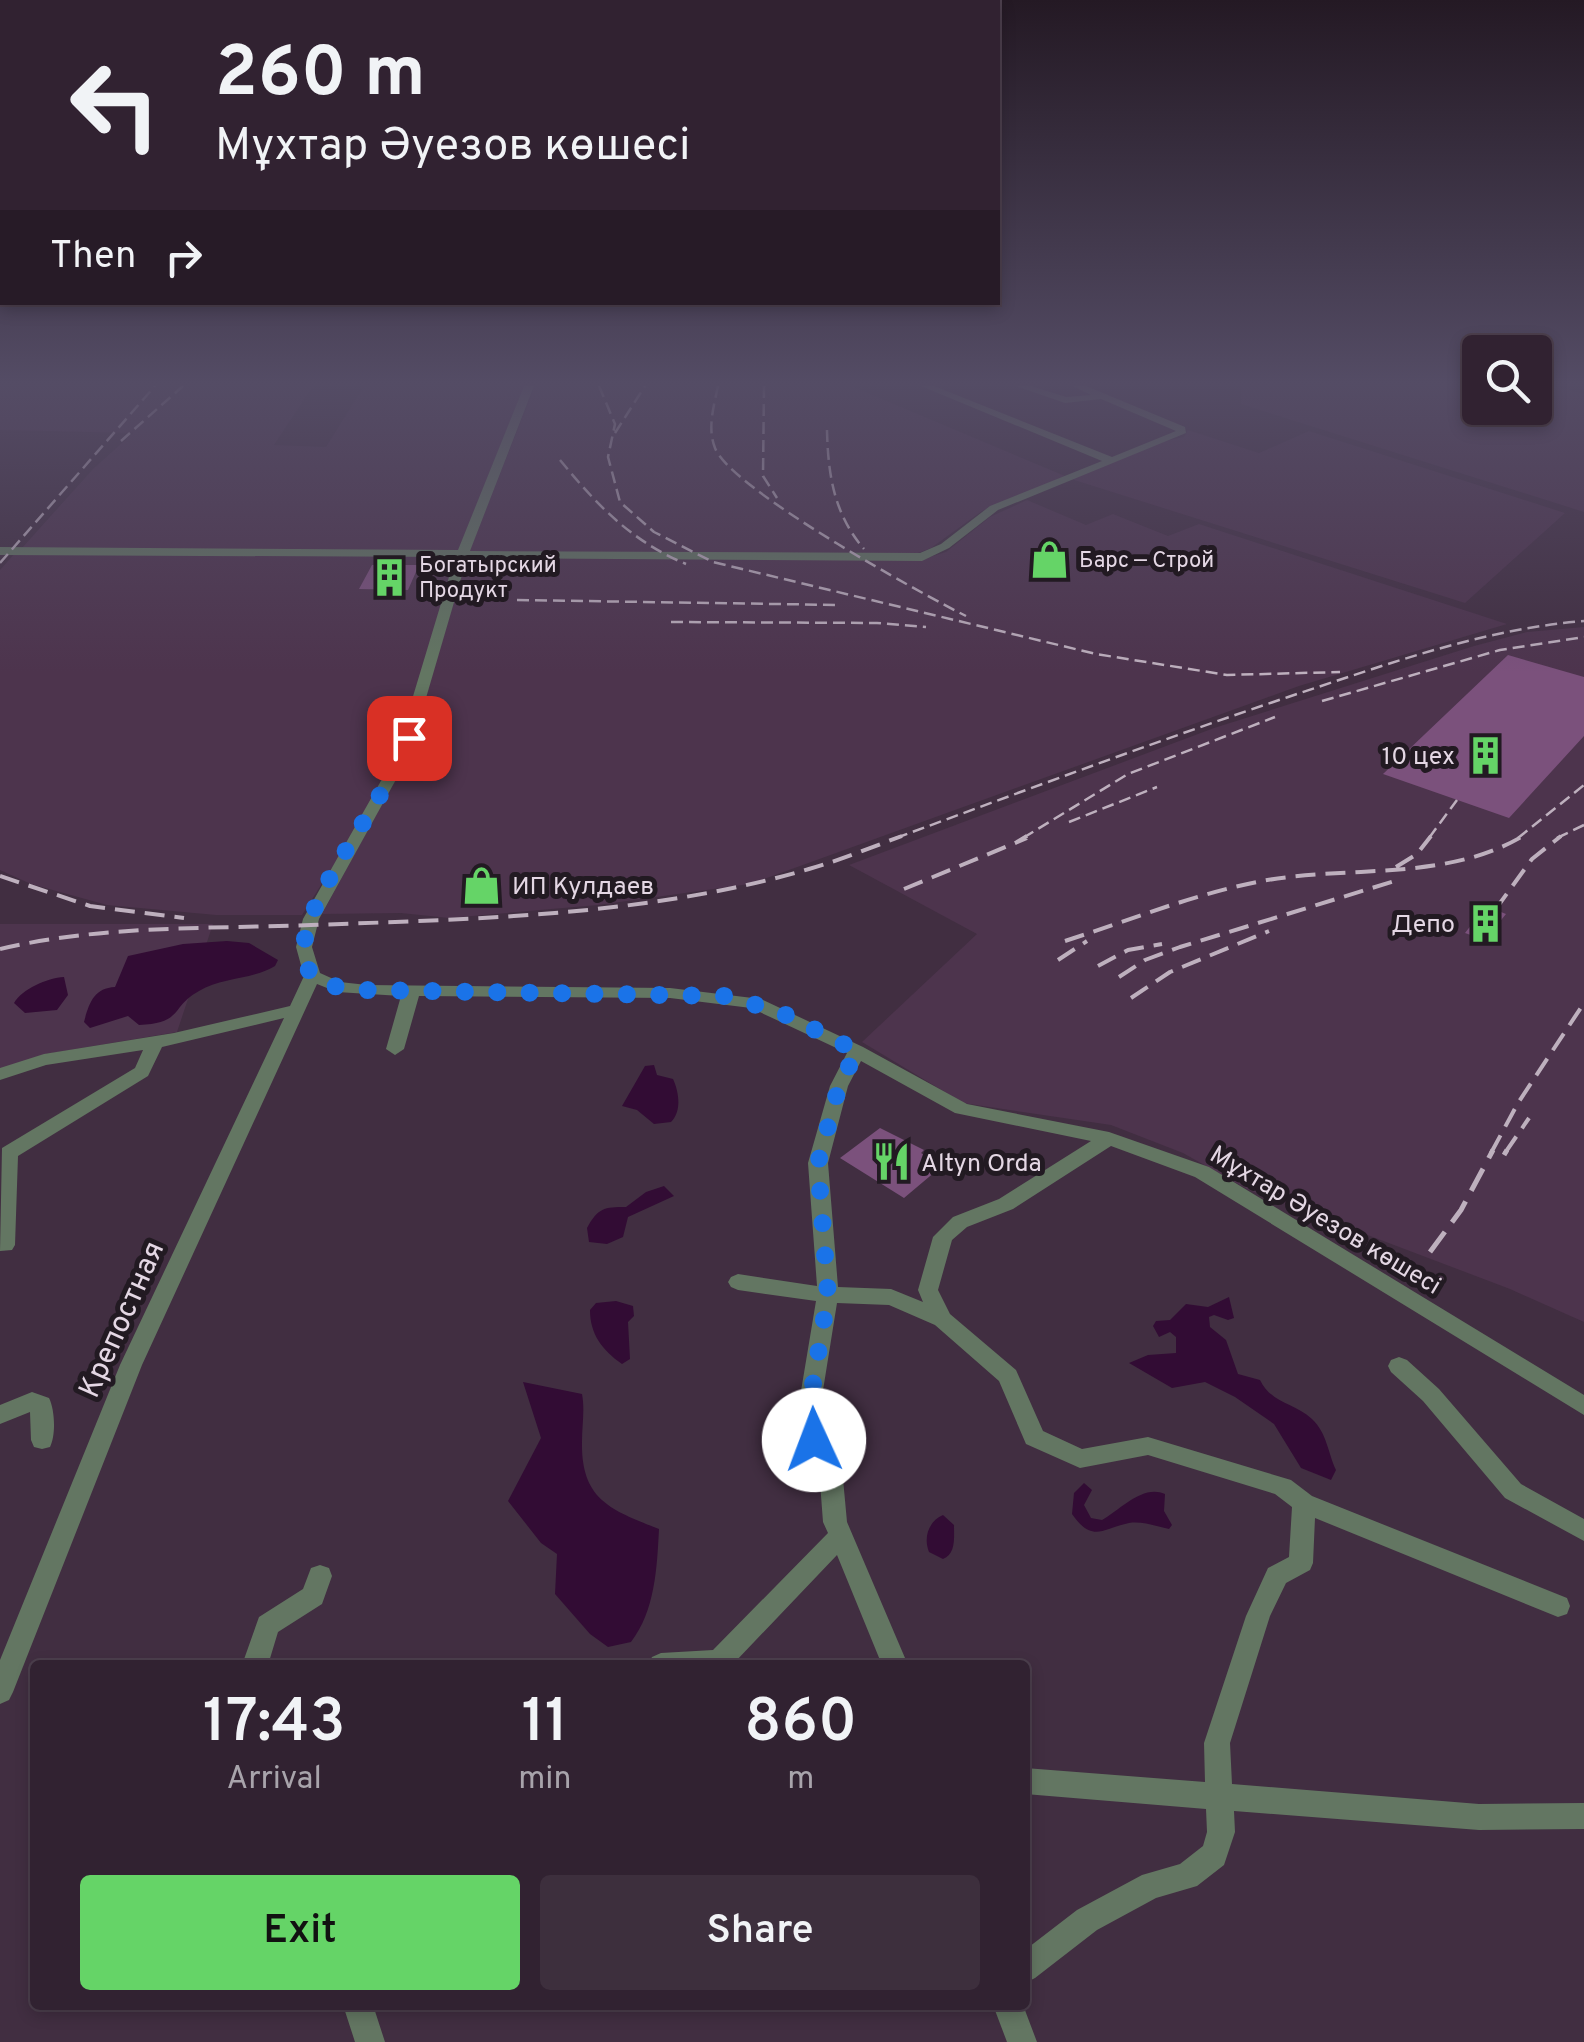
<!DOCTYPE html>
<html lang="en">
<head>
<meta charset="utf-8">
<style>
	body { margin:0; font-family:Overpass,sans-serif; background:#3d2f3d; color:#f1f3f6; height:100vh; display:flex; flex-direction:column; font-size:38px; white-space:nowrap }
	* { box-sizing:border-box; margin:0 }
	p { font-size:32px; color:#a8a4ab }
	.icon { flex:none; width:55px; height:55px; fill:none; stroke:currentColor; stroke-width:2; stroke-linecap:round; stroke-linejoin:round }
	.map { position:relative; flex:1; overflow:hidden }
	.drawer { position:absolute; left:30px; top:1660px; width:1000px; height:350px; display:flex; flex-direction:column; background:#312231; border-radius:10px; box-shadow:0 5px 15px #0003,0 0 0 2px #4c3f4d }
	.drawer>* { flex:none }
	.top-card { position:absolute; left:0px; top:0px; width:1000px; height:305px; box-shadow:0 5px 15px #0003,0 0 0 2px #4c3f4d; background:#312231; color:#f1f3f6; overflow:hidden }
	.buttons { position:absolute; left:1462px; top:335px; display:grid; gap:20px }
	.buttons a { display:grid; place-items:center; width:90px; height:90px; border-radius:10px; background:#312231; box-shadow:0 5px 15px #0003,0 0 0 2px #4c3f4d; font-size:50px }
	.pin { position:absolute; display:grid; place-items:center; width:85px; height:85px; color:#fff; margin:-42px; border-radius:20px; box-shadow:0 5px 15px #0006 }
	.me { position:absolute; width:110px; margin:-55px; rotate:358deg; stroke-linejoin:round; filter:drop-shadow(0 0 8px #0008) }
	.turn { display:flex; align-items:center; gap:35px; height:210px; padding:0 50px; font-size:45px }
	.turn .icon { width:130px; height:130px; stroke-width:2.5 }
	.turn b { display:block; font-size:70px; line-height:85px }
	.then { display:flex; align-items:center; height:95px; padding:0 50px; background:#0003; gap:20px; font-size:38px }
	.eta { display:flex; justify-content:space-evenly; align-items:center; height:170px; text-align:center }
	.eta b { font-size:60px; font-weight:600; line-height:70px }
	.cta { display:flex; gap:20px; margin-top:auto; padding:20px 50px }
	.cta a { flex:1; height:115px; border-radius:10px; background:#65d467; color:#111; font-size:40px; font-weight:600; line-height:115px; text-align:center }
	.cta a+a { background:#3d2f3d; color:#f1f3f6 }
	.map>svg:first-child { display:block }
</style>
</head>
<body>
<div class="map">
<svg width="1584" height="2042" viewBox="0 0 1584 2042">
	<rect width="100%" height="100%" fill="#412e41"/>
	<!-- built -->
	<path fill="#4d344d" d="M0,386H313L274,445L326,447L364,386H524L458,551L22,548L93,469L133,433L0,430Z
		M535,386H851L1065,476L982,511L931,548L913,555L469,552Z
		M1241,386H1480V408H1535V386H1555L1584,394V512L1241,404Z
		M1188,430L1259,453L1309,431L1565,513L1465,603L1071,479L1160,442L1184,437Z
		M1027,500L1086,525L1113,514L1168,536L1199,524L1507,624L1299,686L750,884L598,905L449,918L401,913L322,914L408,756L467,557L920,560L946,552L990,517Z
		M16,552L456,556L403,739L385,784L302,915H216L107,905L31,884L0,870V570Z
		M1584,627V1322L1510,1289L1249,1190L1183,1153L1111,1125L963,1103L862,1042L977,934L849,865L1214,728L1474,646L1527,632Z
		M0,924H213L177,1032L46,1054L0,1069Z"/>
	<!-- water -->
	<path fill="#320c34" d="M227,941L249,943L278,960L275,966C252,980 222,977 199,991C170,1007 184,1023 139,1025L128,1016L90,1028L84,1022C89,1003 94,988 115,987L128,956L183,944Z
		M64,977L68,995L57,1010L25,1013L14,1003C22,989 47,978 64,977Z
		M654,1065L657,1075L673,1079C679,1092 682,1111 671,1122L654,1124L637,1110L622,1106L645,1066Z
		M664,1186L674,1196L628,1217L623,1237L607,1244L589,1242L587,1228C598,1208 604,1207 626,1207L646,1192Z
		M1229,1297L1234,1318L1228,1320L1214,1315L1209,1317L1210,1327L1226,1340L1238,1374L1260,1380C1272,1404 1293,1402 1312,1419C1327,1433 1328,1453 1336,1470L1331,1480L1301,1468L1274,1424L1235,1397L1205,1382L1172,1388L1129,1363L1148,1355L1176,1353V1337L1170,1332L1159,1337L1153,1326L1156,1321L1170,1320L1186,1304L1208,1307Z
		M616,1301L633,1306L634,1316L628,1322L630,1359L622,1364C602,1350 590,1334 590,1310L596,1303Z
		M523,1382L582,1394C585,1410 582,1425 582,1442C581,1500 611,1510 659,1529C657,1568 655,1611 631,1642L608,1647L590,1634L555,1594L557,1554L541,1543L508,1501L541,1438Z
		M1084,1483L1092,1490L1084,1505L1091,1518L1102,1520C1121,1509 1143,1484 1165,1494L1164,1511L1172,1525L1169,1529C1156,1526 1142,1521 1129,1523C1103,1528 1093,1544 1072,1514L1074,1493Z
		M943,1515L954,1525C954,1538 956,1554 943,1559L929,1552C923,1537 929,1521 943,1515Z"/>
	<!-- building -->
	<path fill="#7b517c" d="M372,565H419L408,590L359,589Z
		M1508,655L1584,677V736L1509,818L1383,774Z
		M1486,906L1506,914L1485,940L1465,933Z
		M880,1128L924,1150L921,1153L942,1166L904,1198L840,1158Z"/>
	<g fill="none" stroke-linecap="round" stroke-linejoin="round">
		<!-- minor -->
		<path fill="#637662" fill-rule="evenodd" d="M524,386H534L470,551L920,553L941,544L990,506L1102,461L921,386H934L1112,457L1176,431L1101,399L1065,403L1016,386H1031L1066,397L1091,395L1073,386H1086L1185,427L1186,433L998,510L949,548L922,561L467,558L409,756L319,919L312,947L320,973L340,982L367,985L670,988L761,999L863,1047L967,1104L1109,1132L1209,1167L1584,1395V1415L1195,1177L1111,1146L1013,1209L967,1227L952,1240L938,1290L950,1314L1016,1370L1043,1431L1082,1449L1148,1437L1291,1480L1312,1496L1567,1598L1570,1606L1567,1614L1558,1617L1315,1518L1313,1563L1310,1570L1286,1583L1270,1616L1230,1743L1232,1784L1479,1804L1584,1803V1829L1479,1830L1234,1811L1235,1832L1224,1865L1197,1886L1156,1898L1097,1930L1035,1978L1025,1983V1950L1077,1910L1142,1875L1180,1864L1203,1846L1207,1832L1206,1809L1025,1794V1768L1205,1782L1204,1743L1246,1616L1268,1568L1289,1557L1292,1507L1275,1494L1148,1455L1080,1468L1026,1444L999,1381L935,1325L889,1305L837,1303L820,1409L825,1439L842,1468L847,1522L908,1665H882L837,1555L735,1662L736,1665H648L652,1657L661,1653L713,1650L828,1533L823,1522L819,1469L803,1440L798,1409L816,1301L738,1290L731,1287L728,1282L731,1277L738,1274L817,1286L808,1163L830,1086L847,1053L751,1008L670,998L419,996L404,1049L395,1055L386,1049L401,996L337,992L317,984L142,1365L13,1692L9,1700L0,1704V1660L120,1365L284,1018L162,1047L148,1076L18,1156L15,1245L12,1250L0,1251L2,1148L135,1068L143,1050L46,1065L0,1080V1068L44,1054L174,1033L290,1006L304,976L296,947L303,919L395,756L455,557L0,555V547L458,550ZM861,1061L955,1113L1091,1141L999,1199L953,1217L933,1237L918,1290L923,1302L891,1289L838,1287L828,1163L848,1086Z
			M1399,1357L1407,1360L1439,1389L1521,1484L1584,1519V1541L1505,1498L1423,1401L1391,1372L1388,1366L1391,1360Z
			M32,1392L49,1398C55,1410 56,1435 50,1447L42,1449L34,1447L31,1440L30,1412L0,1424V1405Z
			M320,1565L329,1568L332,1576L322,1604L278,1632L268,1665H242L259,1617L303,1589L311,1568Z
			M343,2005H373L385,2042H355Z
			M993,2005H1023L1037,2042H1007Z"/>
		<!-- rail-far2 -->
		<path stroke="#beb0be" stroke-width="2.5" stroke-dasharray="12 6" stroke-linecap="butt" d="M599,386L615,424L608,457L620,502L654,532L713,562L1096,654L1227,675L1340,672
			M718,386C714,406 707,428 715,448C731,489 920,593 966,616
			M764,386L763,476L777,498
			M827,430C828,475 834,514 864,549
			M615,433L645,386
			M121,441L183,386
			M560,460C597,505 631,541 686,564
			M0,563L155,386
			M517,600L840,605
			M671,622L877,623L926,627
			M1322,701L1500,650L1584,637
			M1069,822L1157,787
			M896,838C1029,789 1162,739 1297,694C1391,663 1484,629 1584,621
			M1023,838L1128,774L1275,717
			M1429,838L1457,800
			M1518,838L1584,785
			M1557,838L1584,825"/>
		<!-- rail-far1 -->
		<path stroke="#beb0be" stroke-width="4" stroke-dasharray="20 10" stroke-linecap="butt" d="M1017,842L1027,836
			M1396,867L1417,854L1431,836
			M0,876L90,906L184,918
			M904,889L1027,838
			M1495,910L1532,859L1561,836
			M1065,941C1130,920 1194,894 1262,881C1348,865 1445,882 1523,836
			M0,949C102,925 207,929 311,925C477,919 648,916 809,869C841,860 872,847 902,836
			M1058,960L1087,941
			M1098,966L1128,950L1162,944
			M1119,977L1145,960L1180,947L1398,880
			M1131,998L1170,972L1269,931
			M1491,1153L1518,1103L1584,1003
			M1505,1153L1529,1118"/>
		<!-- rail -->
		<path stroke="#beb0be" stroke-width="5" stroke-dasharray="25 12" stroke-linecap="butt" d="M1504,1155L1507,1150
			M1430,1252L1461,1210L1493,1150"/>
	</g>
	<!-- sky -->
	<linearGradient id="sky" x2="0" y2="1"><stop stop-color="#241924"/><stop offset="0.57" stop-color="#544c65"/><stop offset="1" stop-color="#544c65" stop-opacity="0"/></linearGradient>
	<rect width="1584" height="672" fill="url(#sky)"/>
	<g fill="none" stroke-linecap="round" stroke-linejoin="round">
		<!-- route -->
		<path stroke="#1a73e8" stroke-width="18" stroke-dasharray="0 32.4" d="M409,738C387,799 308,891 304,946C303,957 306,966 312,976L337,987L367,990L726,996L780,1012L857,1051L839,1086L818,1163L828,1295L809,1408L814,1440"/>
	</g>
	<!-- icons -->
	<defs>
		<symbol id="shop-bare" viewBox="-9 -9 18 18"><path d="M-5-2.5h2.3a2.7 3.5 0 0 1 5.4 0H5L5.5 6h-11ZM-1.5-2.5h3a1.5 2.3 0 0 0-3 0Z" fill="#65d467" stroke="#221a22" stroke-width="2.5" paint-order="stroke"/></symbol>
		<symbol id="building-bare" viewBox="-9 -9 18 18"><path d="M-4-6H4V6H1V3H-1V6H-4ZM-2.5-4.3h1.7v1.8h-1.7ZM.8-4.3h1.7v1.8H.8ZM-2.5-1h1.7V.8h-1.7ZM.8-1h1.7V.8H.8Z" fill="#65d467" stroke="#221a22" stroke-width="2.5" paint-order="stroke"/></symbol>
		<symbol id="restaurant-bare" viewBox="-9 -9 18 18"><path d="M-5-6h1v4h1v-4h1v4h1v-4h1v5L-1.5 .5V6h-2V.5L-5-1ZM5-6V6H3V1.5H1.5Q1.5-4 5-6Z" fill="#65d467" stroke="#221a22" stroke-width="2.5" paint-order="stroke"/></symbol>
	</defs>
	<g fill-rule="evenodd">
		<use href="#shop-bare" x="1022" y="532" width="55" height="55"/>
		<use href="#building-bare" x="362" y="550" width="55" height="55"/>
		<use href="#building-bare" x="1458" y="728" width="55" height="55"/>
		<use href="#shop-bare" x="454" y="858" width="55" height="55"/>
		<use href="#building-bare" x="1458" y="896" width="55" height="55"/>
		<use href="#restaurant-bare" x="864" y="1134" width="55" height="55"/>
	</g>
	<g text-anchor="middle" stroke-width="10" stroke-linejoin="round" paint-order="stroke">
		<!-- far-poi labels -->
		<g font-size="22" fill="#e4d7e4" stroke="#221a22" text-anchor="start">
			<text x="1079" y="567">Барс — Строй</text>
			<text x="419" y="572">Богатырский<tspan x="419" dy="25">Продукт</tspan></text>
		</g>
		<!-- poi labels -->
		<g font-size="25" fill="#e4d7e4" stroke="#221a22" text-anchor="end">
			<text x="1455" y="764">10 цех</text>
			<text x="512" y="894" text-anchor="start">ИП Кулдаев</text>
			<text x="1455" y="932">Депо</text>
			<text x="921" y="1171" text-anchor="start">Altyn Orda</text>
		</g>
		<!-- street labels -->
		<g font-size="25" fill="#e4d7e4" stroke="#221a22">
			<text transform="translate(1326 1219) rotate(31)" y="9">Мұхтар Әуезов көшесі</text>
		</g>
		<!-- near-street labels -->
		<g font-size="30" fill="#e4d7e4" stroke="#221a22">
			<text transform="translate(121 1319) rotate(-66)" y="10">Крепостная</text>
		</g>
	</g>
</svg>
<div class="buttons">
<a><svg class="icon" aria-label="search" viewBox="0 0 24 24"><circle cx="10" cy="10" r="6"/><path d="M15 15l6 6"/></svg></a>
</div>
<div class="pin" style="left:409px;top:738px;background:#d93025"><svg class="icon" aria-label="arrive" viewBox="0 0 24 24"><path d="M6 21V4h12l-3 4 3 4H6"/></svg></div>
<svg class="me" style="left:814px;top:1440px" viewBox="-20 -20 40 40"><circle r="19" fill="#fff"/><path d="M0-13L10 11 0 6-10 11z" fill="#1a73e8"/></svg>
<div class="top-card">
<div class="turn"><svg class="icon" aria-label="left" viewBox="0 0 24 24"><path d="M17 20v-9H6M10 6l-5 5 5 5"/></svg><div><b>260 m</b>Мұхтар Әуезов көшесі</div></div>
<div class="then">Then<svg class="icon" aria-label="right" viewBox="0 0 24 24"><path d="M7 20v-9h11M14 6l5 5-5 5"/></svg></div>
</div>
<section class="drawer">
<div class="eta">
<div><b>17:43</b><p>Arrival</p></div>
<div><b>11</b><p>min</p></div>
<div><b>860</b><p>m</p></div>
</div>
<div class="cta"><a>Exit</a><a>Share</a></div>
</section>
</div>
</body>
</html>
